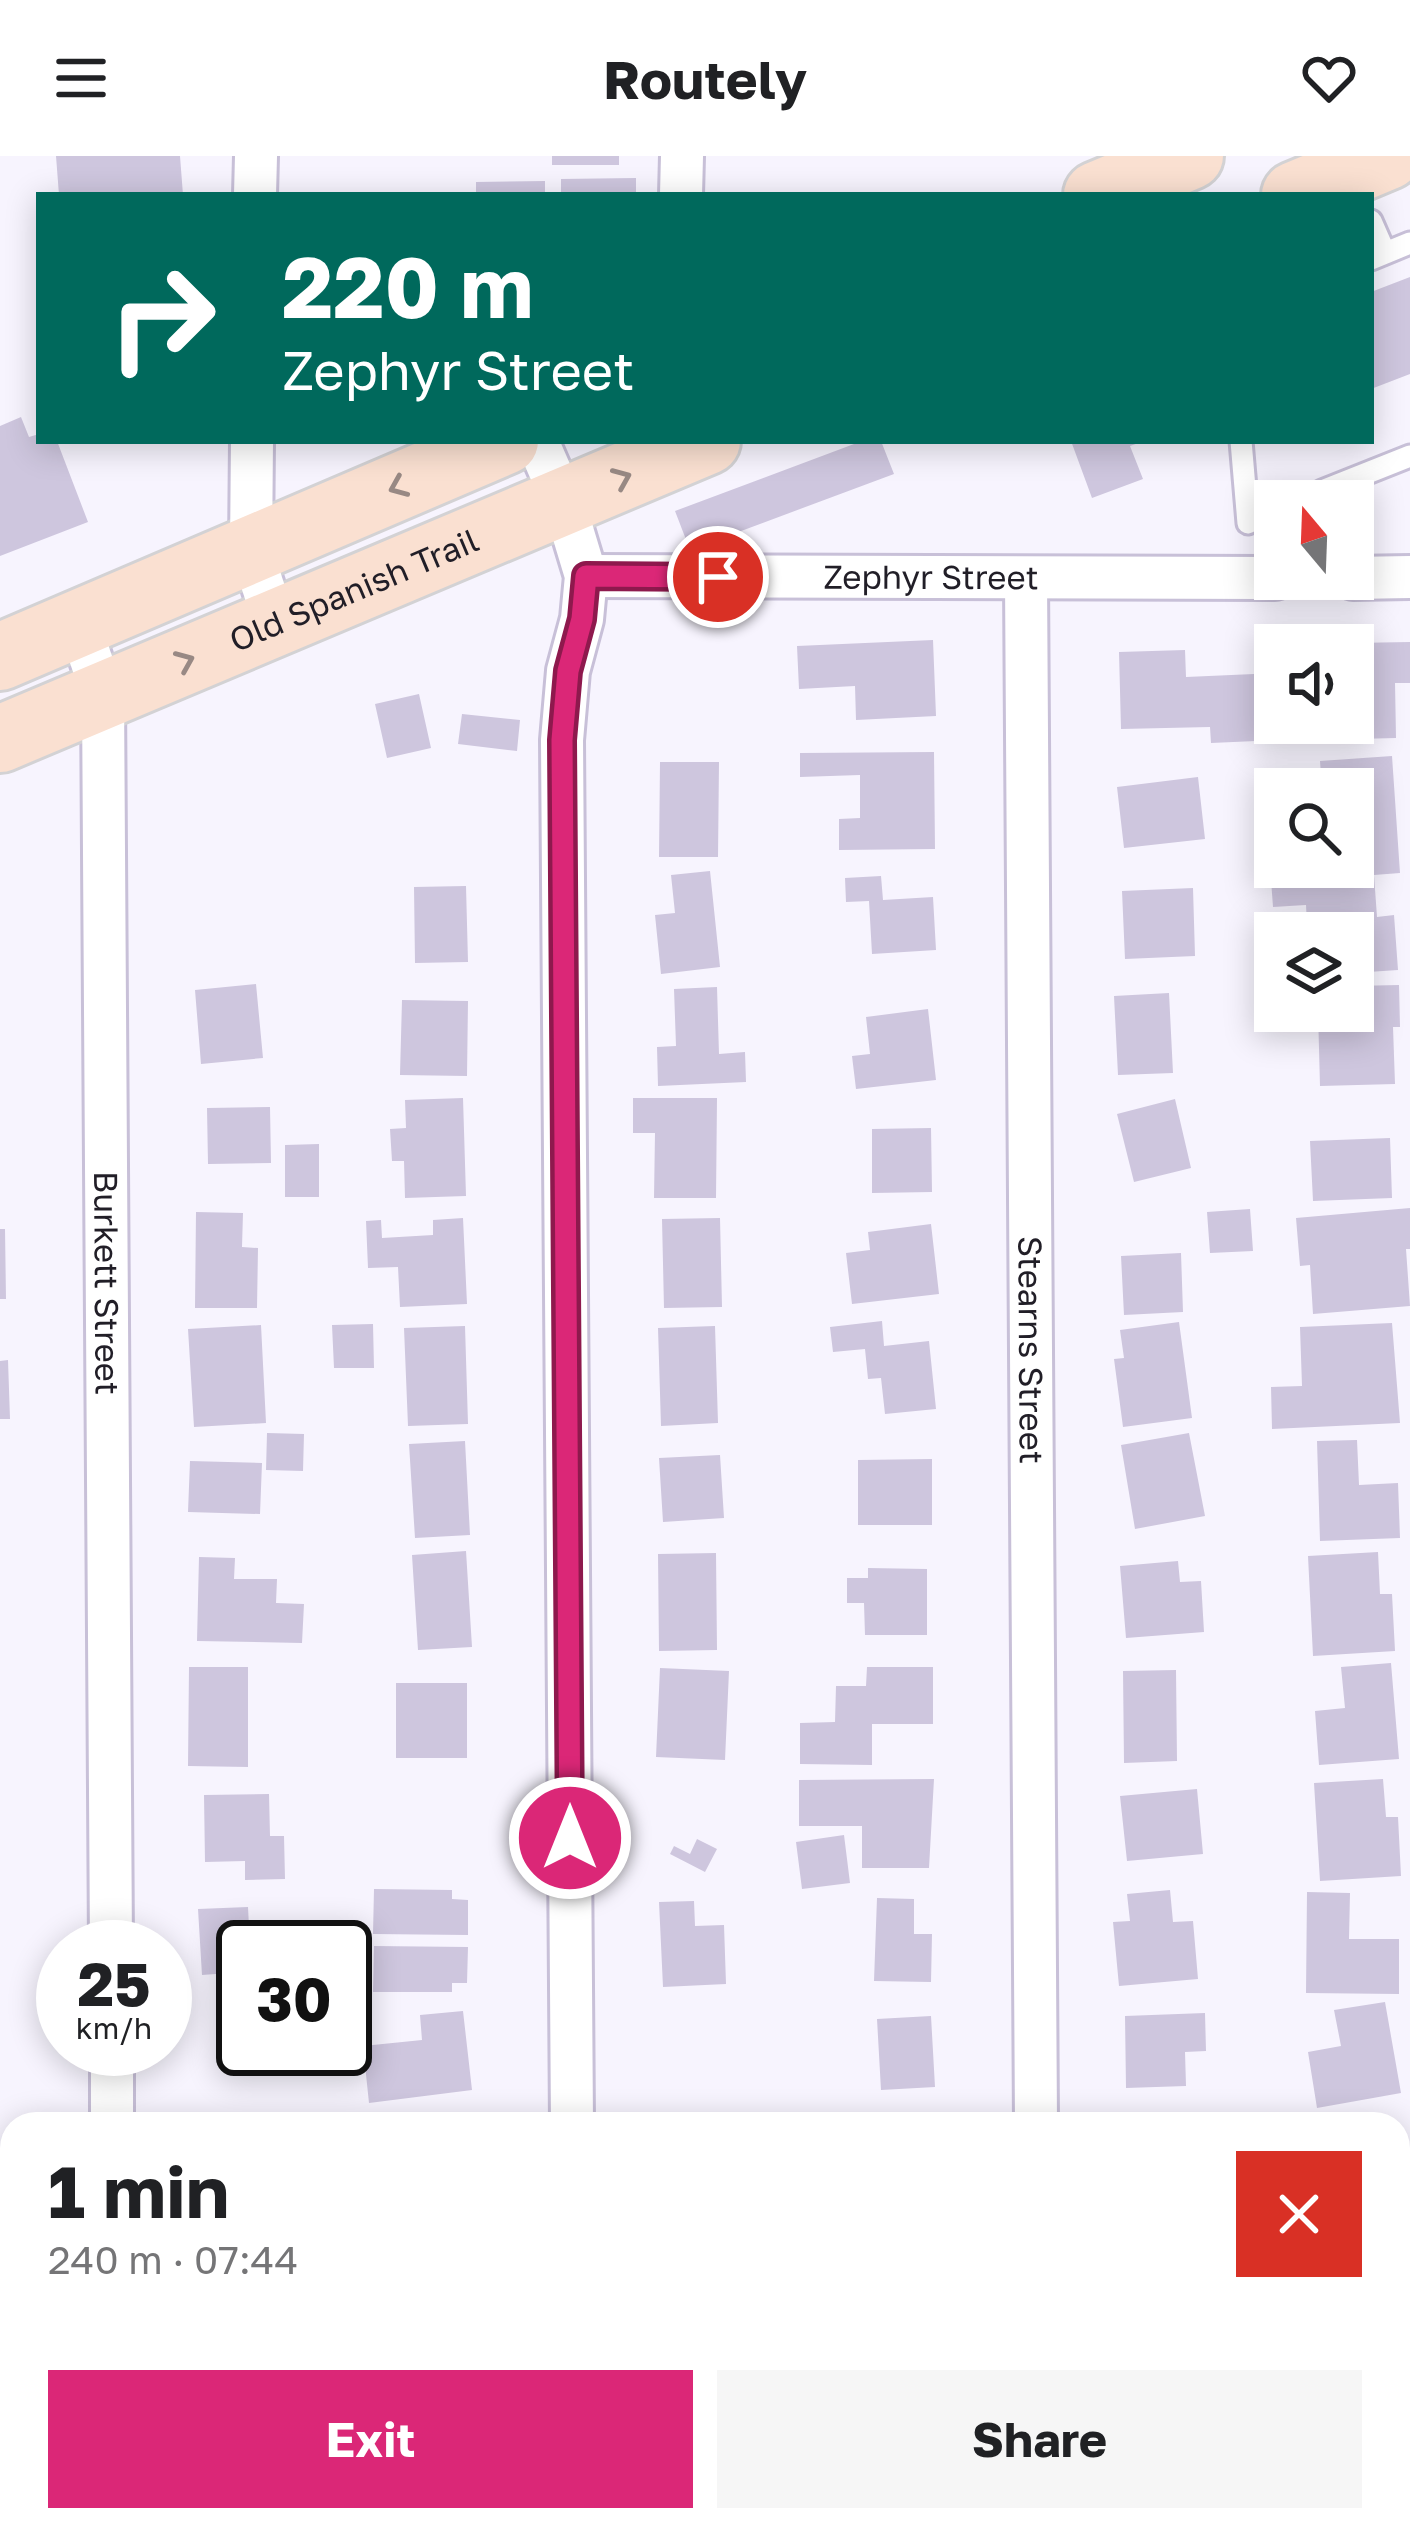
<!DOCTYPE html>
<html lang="en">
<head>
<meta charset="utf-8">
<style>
	body { margin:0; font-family:"Golos Text",sans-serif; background:#f6f6f6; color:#202124; height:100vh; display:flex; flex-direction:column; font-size:45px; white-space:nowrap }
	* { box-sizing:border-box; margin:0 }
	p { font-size:39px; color:#757577 }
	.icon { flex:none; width:66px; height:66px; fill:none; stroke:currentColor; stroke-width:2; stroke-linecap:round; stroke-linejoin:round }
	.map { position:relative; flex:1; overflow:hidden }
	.drawer { position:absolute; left:0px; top:1956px; width:1410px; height:420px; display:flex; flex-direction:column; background:#fff; border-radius:36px 36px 0 0; box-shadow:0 6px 30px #0003 }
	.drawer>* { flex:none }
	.banner { position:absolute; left:36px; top:36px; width:1338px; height:252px; border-radius:0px; box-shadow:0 6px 30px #0003; background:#00695c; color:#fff; overflow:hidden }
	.needle { width:78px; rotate:341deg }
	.controls { position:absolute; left:1254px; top:324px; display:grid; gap:24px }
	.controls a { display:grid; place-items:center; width:120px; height:120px; border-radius:0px; background:#fff; box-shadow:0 6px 30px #0003; font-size:60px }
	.speed { position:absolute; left:36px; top:1764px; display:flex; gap:24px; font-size:60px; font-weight:700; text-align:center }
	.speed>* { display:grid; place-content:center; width:156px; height:156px; border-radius:50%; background:#fff; box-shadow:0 6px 30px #0003; line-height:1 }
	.speed small { font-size:30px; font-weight:400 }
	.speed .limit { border:6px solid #111; border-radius:18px; background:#fff; color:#111 }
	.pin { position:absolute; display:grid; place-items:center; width:102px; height:102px; color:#fff; margin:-51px; border:6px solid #fff; border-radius:50%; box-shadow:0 3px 12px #0007 }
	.me { position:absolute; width:132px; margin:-66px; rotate:0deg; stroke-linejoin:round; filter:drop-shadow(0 0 9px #0008) }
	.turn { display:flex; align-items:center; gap:42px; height:252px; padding:0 48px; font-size:54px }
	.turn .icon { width:156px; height:156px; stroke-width:2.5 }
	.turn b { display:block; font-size:84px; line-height:102px }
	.round { display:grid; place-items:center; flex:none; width:126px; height:126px; border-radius:0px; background:#f6f6f6 }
	.head { display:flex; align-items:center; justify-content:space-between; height:204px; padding:0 48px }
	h1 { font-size:72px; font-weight:700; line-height:90px }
	.primary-button { display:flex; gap:24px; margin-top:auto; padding:24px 48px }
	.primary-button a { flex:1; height:138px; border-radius:0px; background:#db2777; color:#fff; font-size:48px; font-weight:700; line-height:138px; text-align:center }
	.primary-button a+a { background:#f6f6f6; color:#202124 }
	header { display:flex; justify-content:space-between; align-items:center; height:156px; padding:0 48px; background:#fff; font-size:54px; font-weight:700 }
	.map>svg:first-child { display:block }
</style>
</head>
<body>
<header><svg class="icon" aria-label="menu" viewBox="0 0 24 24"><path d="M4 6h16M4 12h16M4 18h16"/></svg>Routely<svg class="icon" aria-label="heart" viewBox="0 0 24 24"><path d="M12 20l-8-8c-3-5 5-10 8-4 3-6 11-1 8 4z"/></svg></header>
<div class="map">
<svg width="1410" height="2376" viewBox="0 0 1410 2376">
	<rect width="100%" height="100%" fill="#f7f4fe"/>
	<!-- building -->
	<path fill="#cec6de" d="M56,0H180L183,39H59Z
		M552,0H619V9H552Z
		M636,22V39H561V23Z
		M545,25V39H476V26Z
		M1410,121V218L1371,233V136Z
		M21,261L29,281L39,278V285H57L88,366L0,400V270Z
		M862,285H881L894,318L690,394L675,355Z
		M1071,285H1144L1130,290L1143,323L1092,342Z
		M933,484L936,560L856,564L855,530L799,533L797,490Z
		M1410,486V527H1395L1396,582L1317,584L1316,567H1353V487Z
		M1185,494L1186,521L1254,518L1256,585L1211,587L1210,571L1121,573L1119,496Z
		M419,538L431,592L387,602L375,548Z
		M462,558L520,564L517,595L458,588Z
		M934,596L935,693L839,694V663L860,662V619L800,621V597Z
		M1392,600L1400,717L1374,719L1377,761L1394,759L1398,814L1353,817V777H1288L1287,771L1307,769L1306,749L1273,751L1270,710L1353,711V633H1322L1320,605Z
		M660,606H719L718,701H659Z
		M1198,621L1205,683L1124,692L1117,631Z
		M710,715L720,811L661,818L655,759L675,757L671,719Z
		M881,720L883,744L933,741L936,794L872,798L869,745L846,746L845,722Z
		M466,730L468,806L415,807L414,731Z
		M1193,732L1195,800L1125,803L1122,735Z
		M256,828L263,902L201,908L195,834Z
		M1399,829L1400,871H1393L1395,928L1320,930L1318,855H1353V830Z
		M717,831L719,898L745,896L746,926L658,930L657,891L676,890L674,833Z
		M1169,837L1173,917L1118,919L1114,840Z
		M402,844L468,845L467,920L400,919Z
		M928,853L936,924L856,933L852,900L870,898L866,861Z
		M463,942L466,1040L405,1042L404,1005H392L390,973L406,972L405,944Z
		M633,942H717L716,1042H654L655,977H633Z
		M1175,943L1191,1012L1134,1026L1117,958Z
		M270,951L271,1007L208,1008L207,952Z
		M931,972L932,1036L872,1037V973Z
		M1390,982L1392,1042L1313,1045L1310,985Z
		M319,988V1041H285V989Z
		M1410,1052V1093H1406L1410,1150L1313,1158L1310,1109L1300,1110L1296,1062Z
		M1250,1053L1253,1095L1210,1097L1207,1056Z
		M196,1056L243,1057L242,1091L258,1092L257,1152H195Z
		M463,1062L467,1148L400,1151L398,1111L368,1112L366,1065L381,1064L382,1082L433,1079V1064Z
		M720,1062L722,1151L664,1152L662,1063Z
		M931,1068L939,1138L852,1148L846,1097L870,1094L868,1076Z
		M0,1073H5L6,1143H0Z
		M1181,1097L1183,1156L1124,1159L1121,1100Z
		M882,1165L884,1190L929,1185L936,1253L885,1258L881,1222L868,1223L865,1193L833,1196L830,1171Z
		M1179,1166L1192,1262L1123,1271L1114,1203L1124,1202L1120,1174Z
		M1392,1167L1400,1267L1272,1273L1271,1231L1302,1230L1300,1171Z
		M373,1168L374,1212H334L332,1169Z
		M261,1169L266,1267L194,1271L188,1173Z
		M465,1170L468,1268L408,1270L404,1172Z
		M715,1170L718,1267L661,1270L658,1172Z
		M8,1204L10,1263H0V1205Z
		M267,1277L304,1278L303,1315L266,1314Z
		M1189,1277L1205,1360L1135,1373L1121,1289Z
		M1357,1284L1359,1329L1398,1327L1400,1382L1320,1385L1317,1285Z
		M465,1285L470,1379L415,1382L409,1288Z
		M720,1299L724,1362L663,1366L659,1302Z
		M932,1303V1369H858V1304Z
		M190,1305L262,1307L260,1358L188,1356Z
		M466,1395L472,1491L418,1494L412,1399Z
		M1378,1396L1380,1438H1392L1395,1495L1313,1500L1308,1400Z
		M716,1397L717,1494L659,1495L658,1398Z
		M199,1401L235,1402L234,1423H277L276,1447L304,1448L302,1487L197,1485Z
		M1178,1405L1180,1426L1201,1425L1204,1476L1126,1482L1120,1410Z
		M868,1412L927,1413V1479H865L864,1447H847V1422H868Z
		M1391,1507L1399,1603L1319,1609L1315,1555L1345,1552L1341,1511Z
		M189,1511H248V1611L188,1610Z
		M867,1511H933V1568H872V1609L800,1608V1567L835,1566L836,1530H866Z
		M660,1512L729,1515L725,1604L656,1601Z
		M1176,1514L1177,1605L1124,1607L1123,1515Z
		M396,1527H467V1602H396Z
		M934,1623L929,1712H862V1670H799V1624Z
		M1383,1623L1386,1661H1398L1401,1720L1320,1725L1314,1627Z
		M1197,1633L1203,1698L1127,1705L1120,1640Z
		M269,1638L270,1680H284L285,1723L245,1724V1705L205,1706L204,1639Z
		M844,1679L850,1727L802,1733L796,1686Z
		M697,1683L717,1693L705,1716L670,1698L674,1690L690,1698Z
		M374,1733L452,1734V1743L468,1744V1779L373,1778Z
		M1170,1734L1173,1766L1193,1765L1198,1823L1119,1830L1113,1766L1130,1765L1127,1738Z
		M1307,1736L1350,1737L1349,1783H1399V1838L1306,1837Z
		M877,1742L914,1743V1778H932L931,1826L874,1825Z
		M694,1745L695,1770L724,1769L726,1828L663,1831L659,1746Z
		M248,1751L250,1791H243V1816L202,1819L198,1753Z
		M374,1790L468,1791L467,1827H452V1836H373Z
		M1385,1846L1401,1937L1317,1952L1308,1896L1341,1890L1334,1854Z
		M463,1855L472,1934L369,1947L363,1890L422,1884L420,1859Z
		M1205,1857L1206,1895L1185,1896L1186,1930L1126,1932L1125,1860Z
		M931,1860L935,1931L881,1934L877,1863Z
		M321,1956V1968H160L159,1959Z
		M1222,1957V1968H1139V1958Z
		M0,2012H5L4,2043H0Z
		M3,2176L12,2247L0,2249V2177Z
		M1410,2216V2256H1398V2217Z
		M0,2269H8V2346H0Z
		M192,2364H264L265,2376H193Z
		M420,2364H468V2376H420Z
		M1170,2364H1251V2376H1171Z
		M1254,2364H1305V2376H1255Z"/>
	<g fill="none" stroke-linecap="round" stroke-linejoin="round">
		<defs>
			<path id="service" d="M1371,65L1385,97
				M1371,103L1410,87
				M1241,285L1248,367
				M1322,335L1410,300"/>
			<g id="minor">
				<path d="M255,39L256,0"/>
				<path d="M681,39L682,0"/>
				<path d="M252,285L251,394L275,467"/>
				<path d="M537,285L564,347L586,420L582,463L568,515L562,584L572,1968"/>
				<path id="s1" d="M586,420L1275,422"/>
				<path d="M1353,422L1410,421"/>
				<path id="s2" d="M1026,423L1036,1968"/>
				<path id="s3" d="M79,468L103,539L111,1791"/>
				<path d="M112,1893V1968"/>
				<path d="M0,2118H12"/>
				<path d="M1398,2118H1410"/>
				<path d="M574,2364V2376"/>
				<path d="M1037,2364V2376"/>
				<path d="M111,2376V2364"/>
			</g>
			<g id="primary">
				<path d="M1097,39L1190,0"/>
				<path d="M1295,39L1388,0"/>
				<path d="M0,501L505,285"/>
				<path id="s4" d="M0,583L707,285"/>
			</g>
		</defs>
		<!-- service casing -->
		<use href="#service" stroke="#c8c0d8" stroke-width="27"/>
		<!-- minor casing -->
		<use href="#minor" stroke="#c8c0d8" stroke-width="48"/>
		<!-- primary casing -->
		<use href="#primary" stroke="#d3d2d4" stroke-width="72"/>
		<!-- service -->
		<use href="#service" stroke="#fff" stroke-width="21"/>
		<!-- minor -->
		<use href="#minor" stroke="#fff" stroke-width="42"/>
		<!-- primary -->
		<use href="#primary" stroke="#fae0d1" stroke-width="66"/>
	</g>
	<!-- one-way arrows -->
	<defs><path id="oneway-chevron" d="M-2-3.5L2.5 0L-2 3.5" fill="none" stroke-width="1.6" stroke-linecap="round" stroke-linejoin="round" transform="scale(3)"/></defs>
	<g stroke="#988984">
		<use href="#oneway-chevron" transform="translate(622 322) rotate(-23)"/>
		<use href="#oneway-chevron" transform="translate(398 331) rotate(157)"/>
		<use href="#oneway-chevron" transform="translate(185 505) rotate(-23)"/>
	</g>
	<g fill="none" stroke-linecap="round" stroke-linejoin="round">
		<defs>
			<path id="route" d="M570,1682L562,584L568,515L582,463L586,420L718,421"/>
		</defs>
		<!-- route casing -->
		<use href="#route" stroke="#8e194d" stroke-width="30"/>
		<!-- route -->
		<use href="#route" stroke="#db2777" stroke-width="21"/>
	</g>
	<g text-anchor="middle" stroke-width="12" stroke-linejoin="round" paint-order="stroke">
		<!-- street labels -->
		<g font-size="33" fill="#211e27" stroke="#fff">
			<text dy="12" stroke="none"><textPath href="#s1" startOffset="345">Zephyr Street</textPath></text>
			<text dy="12" stroke="none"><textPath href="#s4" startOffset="384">Old Spanish Trail</textPath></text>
			<text dy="12" stroke="none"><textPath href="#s3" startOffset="663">Burkett Street</textPath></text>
			<text dy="12" stroke="none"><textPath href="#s2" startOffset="771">Stearns Street</textPath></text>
		</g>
	</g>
</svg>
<div class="controls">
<a><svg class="needle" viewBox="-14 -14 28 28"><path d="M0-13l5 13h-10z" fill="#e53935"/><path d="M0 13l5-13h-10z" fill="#757577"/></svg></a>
<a><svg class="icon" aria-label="sound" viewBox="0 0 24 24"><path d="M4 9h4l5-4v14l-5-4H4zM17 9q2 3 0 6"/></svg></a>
<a><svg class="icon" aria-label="search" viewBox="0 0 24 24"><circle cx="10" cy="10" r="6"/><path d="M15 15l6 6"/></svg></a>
<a><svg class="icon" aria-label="layers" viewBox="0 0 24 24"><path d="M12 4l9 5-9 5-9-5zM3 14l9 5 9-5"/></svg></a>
</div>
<div class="speed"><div>25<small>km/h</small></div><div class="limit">30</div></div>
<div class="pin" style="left:718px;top:421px;background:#d93025"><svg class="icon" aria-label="arrive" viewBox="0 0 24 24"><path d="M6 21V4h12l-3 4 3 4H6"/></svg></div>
<svg class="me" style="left:570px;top:1682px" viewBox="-20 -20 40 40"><circle r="17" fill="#db2777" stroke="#fff" stroke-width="3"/><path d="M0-11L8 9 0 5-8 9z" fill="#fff"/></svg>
<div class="banner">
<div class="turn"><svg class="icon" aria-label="right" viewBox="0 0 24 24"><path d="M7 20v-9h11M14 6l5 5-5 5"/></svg><div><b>220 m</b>Zephyr Street</div></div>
</div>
<section class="drawer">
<div class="head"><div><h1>1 min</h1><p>240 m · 07:44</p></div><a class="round" style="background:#d93025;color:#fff"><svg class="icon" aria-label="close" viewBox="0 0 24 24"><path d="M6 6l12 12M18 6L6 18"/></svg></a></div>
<div class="primary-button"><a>Exit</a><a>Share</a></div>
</section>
</div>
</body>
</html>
